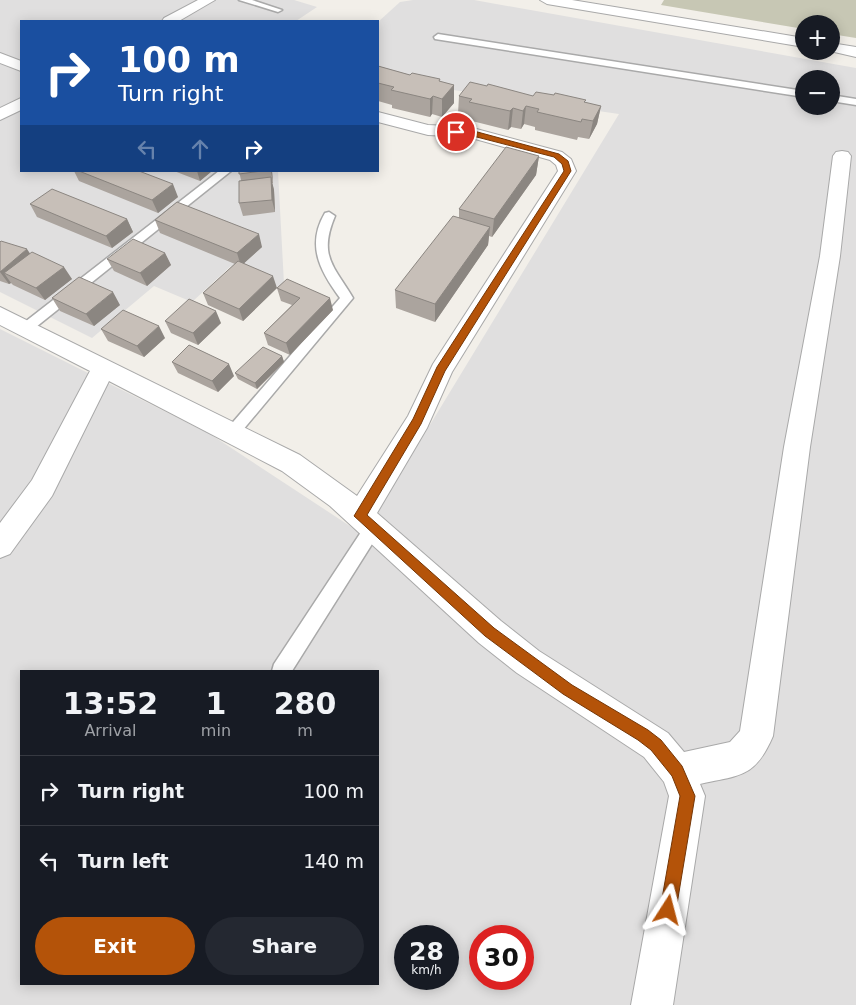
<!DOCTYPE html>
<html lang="en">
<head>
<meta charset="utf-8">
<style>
	body { margin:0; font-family:"DejaVu Sans",sans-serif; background:#242831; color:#f1f3f6; height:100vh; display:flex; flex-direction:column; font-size:19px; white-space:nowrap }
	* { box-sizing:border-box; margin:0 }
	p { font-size:16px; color:#9ea1a6 }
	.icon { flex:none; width:28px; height:28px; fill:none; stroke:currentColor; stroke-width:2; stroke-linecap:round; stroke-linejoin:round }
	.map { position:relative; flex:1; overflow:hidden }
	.drawer { position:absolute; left:20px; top:670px; width:359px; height:315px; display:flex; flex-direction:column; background:#171b24; border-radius:0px; box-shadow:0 2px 12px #0003 }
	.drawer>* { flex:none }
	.top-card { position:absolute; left:20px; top:20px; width:359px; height:152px; border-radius:0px; box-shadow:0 2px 12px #0003; background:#1a4fa0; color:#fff; overflow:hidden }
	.fabs { position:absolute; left:795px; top:15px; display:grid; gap:10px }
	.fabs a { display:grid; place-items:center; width:45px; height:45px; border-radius:50%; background:#171b24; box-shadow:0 2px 12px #0003; font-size:25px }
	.speed { position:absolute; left:394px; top:925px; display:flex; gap:10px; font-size:25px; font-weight:700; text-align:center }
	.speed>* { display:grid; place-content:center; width:65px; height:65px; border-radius:50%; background:#171b24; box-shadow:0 2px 12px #0003; line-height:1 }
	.speed small { font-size:12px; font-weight:400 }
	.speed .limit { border:8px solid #d22; background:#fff; color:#111 }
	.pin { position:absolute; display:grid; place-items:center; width:42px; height:42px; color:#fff; margin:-21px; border:2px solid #fff; border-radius:50%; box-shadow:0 1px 5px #0007 }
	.me { position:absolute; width:55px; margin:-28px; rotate:9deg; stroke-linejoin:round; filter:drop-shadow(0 0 4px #0008) }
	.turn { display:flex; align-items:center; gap:18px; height:105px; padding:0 15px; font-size:22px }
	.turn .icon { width:65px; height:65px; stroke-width:2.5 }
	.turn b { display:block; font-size:35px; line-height:42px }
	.lanes { display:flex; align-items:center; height:48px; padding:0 15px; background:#0003; justify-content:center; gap:25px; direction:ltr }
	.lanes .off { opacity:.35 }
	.eta { display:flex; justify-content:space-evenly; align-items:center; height:85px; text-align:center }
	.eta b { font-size:30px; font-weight:800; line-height:35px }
	.cta { display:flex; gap:10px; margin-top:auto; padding:10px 15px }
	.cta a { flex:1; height:58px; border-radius:30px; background:#b45309; color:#fff; font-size:20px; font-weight:800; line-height:58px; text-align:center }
	.cta a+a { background:#242831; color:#f1f3f6 }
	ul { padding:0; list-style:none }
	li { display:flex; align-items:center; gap:15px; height:70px; padding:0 15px; border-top:1px solid #363941 }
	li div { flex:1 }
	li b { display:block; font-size:19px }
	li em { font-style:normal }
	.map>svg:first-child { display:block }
</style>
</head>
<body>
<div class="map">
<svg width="856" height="1005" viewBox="0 0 856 1005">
	<rect width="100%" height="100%" fill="#f2efe9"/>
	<!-- residential -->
	<path fill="#e0dfdf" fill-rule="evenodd" d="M0,0H294L317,7L296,21H21V171H278L284,284L280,288L231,266L192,302L154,286L92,338L0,292Z
		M413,0H474L856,68V1005H0V329L210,434L359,532L377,512L619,114L378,79V22L400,2ZM804,79H831V106H804ZM21,671H378V984H21ZM405,936H448V979H405ZM480,936H522V979H480Z"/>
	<!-- construction -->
	<path fill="#c7c7b4" d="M664,0H856V38L831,34V24H804V29L661,5Z"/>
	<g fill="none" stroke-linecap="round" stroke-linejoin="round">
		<defs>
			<path id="service" d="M239,0H252L282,10L278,12Z
				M438,34L804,91V97L435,39L434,37Z
				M831,95L856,99V105L831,101Z
				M219,171H231L31,331H21L19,328L21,325Z
				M329,212L335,216C318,256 334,266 353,298L237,437L232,439L227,437L224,433L227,429L340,298C320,271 306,245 325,213Z
				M373,521L379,523L381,528L379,533L292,671H272L274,664L367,523Z"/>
			<path id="minor" d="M198,0H215L179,21H162L164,18Z
				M540,0H572L804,38V47L547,4Z
				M831,43L856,47V57L830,51Z
				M0,53L21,61V71L0,63Z
				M21,98V110L0,120V108Z
				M378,112L428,125L469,127L562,152L571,159L576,171L452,372L427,428L377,513L501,621L539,651L668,733L684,752L730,742L740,731L784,447L820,256L833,156L836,152L842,151L848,152L851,156L840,256L810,447L773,736C755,778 740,775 700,784L705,796L673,1005H631L669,796L664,782L644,757L517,673L479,643L330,506L282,471L109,381L52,496L10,554L0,558V523L32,480L90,371L0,325V307L300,455L357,496L408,416L433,364L558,171L556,165L550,160L468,137L428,135L378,122Z"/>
		</defs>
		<!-- service casing -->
		<use href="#service" stroke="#a9a9a9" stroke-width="3"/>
		<!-- minor casing -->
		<use href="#minor" stroke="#a9a9a9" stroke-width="2"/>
		<!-- service -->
		<use href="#service" fill="#fff" fill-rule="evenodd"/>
		<!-- minor -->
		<use href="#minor" fill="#fff" fill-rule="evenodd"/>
	</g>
	<!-- wall -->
	<path fill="#aba49e" d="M378,66L410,75L454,85V103L442,117L432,114L430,117L392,108V105L378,101Z
		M459,96H533L585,103L601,106L597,124L589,139L578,137L577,140L535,130V127L524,124L521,129L511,127L508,130L468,120V117L458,114Z
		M539,156L536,175L492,237L489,236L488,245L435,322L396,308L395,290L459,217V209Z
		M74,171H139L178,197L158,213L79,181Z
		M174,171H212L200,181Z
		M239,171H272L273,183H272L274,190L275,212L243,216L239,203L241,180Z
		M30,204L127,219L133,232L112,248L37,217Z
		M155,220L262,247L244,263L277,288L243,321L208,305L203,293L235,264L160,233Z
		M0,242L30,254L72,279L45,300L13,285L11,283L9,284L0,281Z
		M165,253L171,265L147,286L114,271L107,259Z
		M277,288L333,310L290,355L268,345L264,333L292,305L281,301Z
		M52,298L120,305L94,326L60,311Z
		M165,321L221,323L198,345L171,333Z
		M101,329L165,338L144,357L108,341Z
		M282,356L284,362L257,389L238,379L235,373Z
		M172,362L234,376L218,392L178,373Z"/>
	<!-- shaded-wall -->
	<path fill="#8b8681" d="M454,85V103L442,117V99Z
		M433,96L432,114L430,117V99Z
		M526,106L524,124L521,129L523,111Z
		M601,106L597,124L589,139L593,121Z
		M513,108L511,127L508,130L510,111Z
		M539,156L536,175L492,237L494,219Z
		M197,171H212L200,181Z
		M271,171H272L273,183Z
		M271,177L274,190L275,212L272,200Z
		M173,184L178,197L158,213L152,200Z
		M127,219L133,232L112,248L106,236Z
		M490,227L488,245L435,322V304Z
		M259,234L262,247L241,266L237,253Z
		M27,249L35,261L4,273L11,283L9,284L0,272Z
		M165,253L171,265L147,286L140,273Z
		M64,267L72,279L45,300L36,288Z
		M273,276L277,288L243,321L239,309Z
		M113,292L120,305L94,326L86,314Z
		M330,298L333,310L290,355L286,343Z
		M216,311L221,323L198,345L193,333Z
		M159,326L165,338L144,357L137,346Z
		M282,356L284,362L257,389L255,383Z
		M229,364L234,376L218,392L212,381Z"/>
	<!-- building -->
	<path fill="#c7bfb8" stroke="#8b8681" d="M378,66L410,75L412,73L440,79L439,81L454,85L442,99L433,96L430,99L391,90L394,87L378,83Z
		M470,82L487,86L488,84L533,96L536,92L554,95L555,93L586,100L584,102L601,106L593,121L582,119L581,122L537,112L539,109L526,106L523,111L513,108L510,111L469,102L472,99L459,96Z
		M506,147L539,156L494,219L459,209Z
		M79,171H139L173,184L152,200Z
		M239,171H262L239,174Z
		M271,177L272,200L239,203V181Z
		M52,189L127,219L106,236L30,204Z
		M177,202L259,234L237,253L155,220Z
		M453,216L490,227L435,304L395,290Z
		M133,239L165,253L140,273L107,259Z
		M1,241L27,249L0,272V242Z
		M32,252L64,267L36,288L4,273Z
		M238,261L273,276L239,309L203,293Z
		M79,277L113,292L86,314L52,298Z
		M287,279L330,298L286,343L264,333L300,298L277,288Z
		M189,299L216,311L193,333L165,321Z
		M123,310L159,326L137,346L101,329Z
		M189,345L229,364L212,381L172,362Z
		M263,347L282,356L255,383L235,373Z"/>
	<!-- route -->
	<path fill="#b45309" stroke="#753606" d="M453,130H470L559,154L568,161L571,171L445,371L421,424L367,515L494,628L572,685L648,730L661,740L682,766L695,796L676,910L674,916L668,918L663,916L660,910L680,796L672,776L651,750L638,740L563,694L485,636L354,516L413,419L437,367L564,171L562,164L554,157L469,135L453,133Z"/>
</svg>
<div class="fabs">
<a>+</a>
<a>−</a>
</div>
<div class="speed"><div>28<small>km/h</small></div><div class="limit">30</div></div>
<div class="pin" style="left:456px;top:132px;background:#d93025"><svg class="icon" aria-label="arrive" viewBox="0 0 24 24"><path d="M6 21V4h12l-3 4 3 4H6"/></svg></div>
<svg class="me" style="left:668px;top:910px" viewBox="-20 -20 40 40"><path d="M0-17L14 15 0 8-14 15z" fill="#b45309" stroke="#fff" stroke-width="4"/></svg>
<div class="top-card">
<div class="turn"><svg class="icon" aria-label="right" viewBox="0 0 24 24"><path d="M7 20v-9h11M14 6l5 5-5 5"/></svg><div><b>100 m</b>Turn right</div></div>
<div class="lanes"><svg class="icon off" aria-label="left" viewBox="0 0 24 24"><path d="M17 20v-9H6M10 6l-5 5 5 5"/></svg><svg class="icon off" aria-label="ahead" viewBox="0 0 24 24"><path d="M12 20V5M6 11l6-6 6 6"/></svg><svg class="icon" aria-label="right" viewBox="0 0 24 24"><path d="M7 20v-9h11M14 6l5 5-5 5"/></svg></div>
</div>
<section class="drawer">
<div class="eta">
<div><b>13:52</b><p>Arrival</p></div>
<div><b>1</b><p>min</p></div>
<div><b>280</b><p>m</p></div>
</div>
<ul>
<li><svg class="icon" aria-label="right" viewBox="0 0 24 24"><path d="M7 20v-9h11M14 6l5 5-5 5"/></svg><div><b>Turn right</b></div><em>100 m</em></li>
<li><svg class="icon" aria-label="left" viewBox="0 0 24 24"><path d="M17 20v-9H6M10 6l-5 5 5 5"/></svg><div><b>Turn left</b></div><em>140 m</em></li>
</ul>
<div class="cta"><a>Exit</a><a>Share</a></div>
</section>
</div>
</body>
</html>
